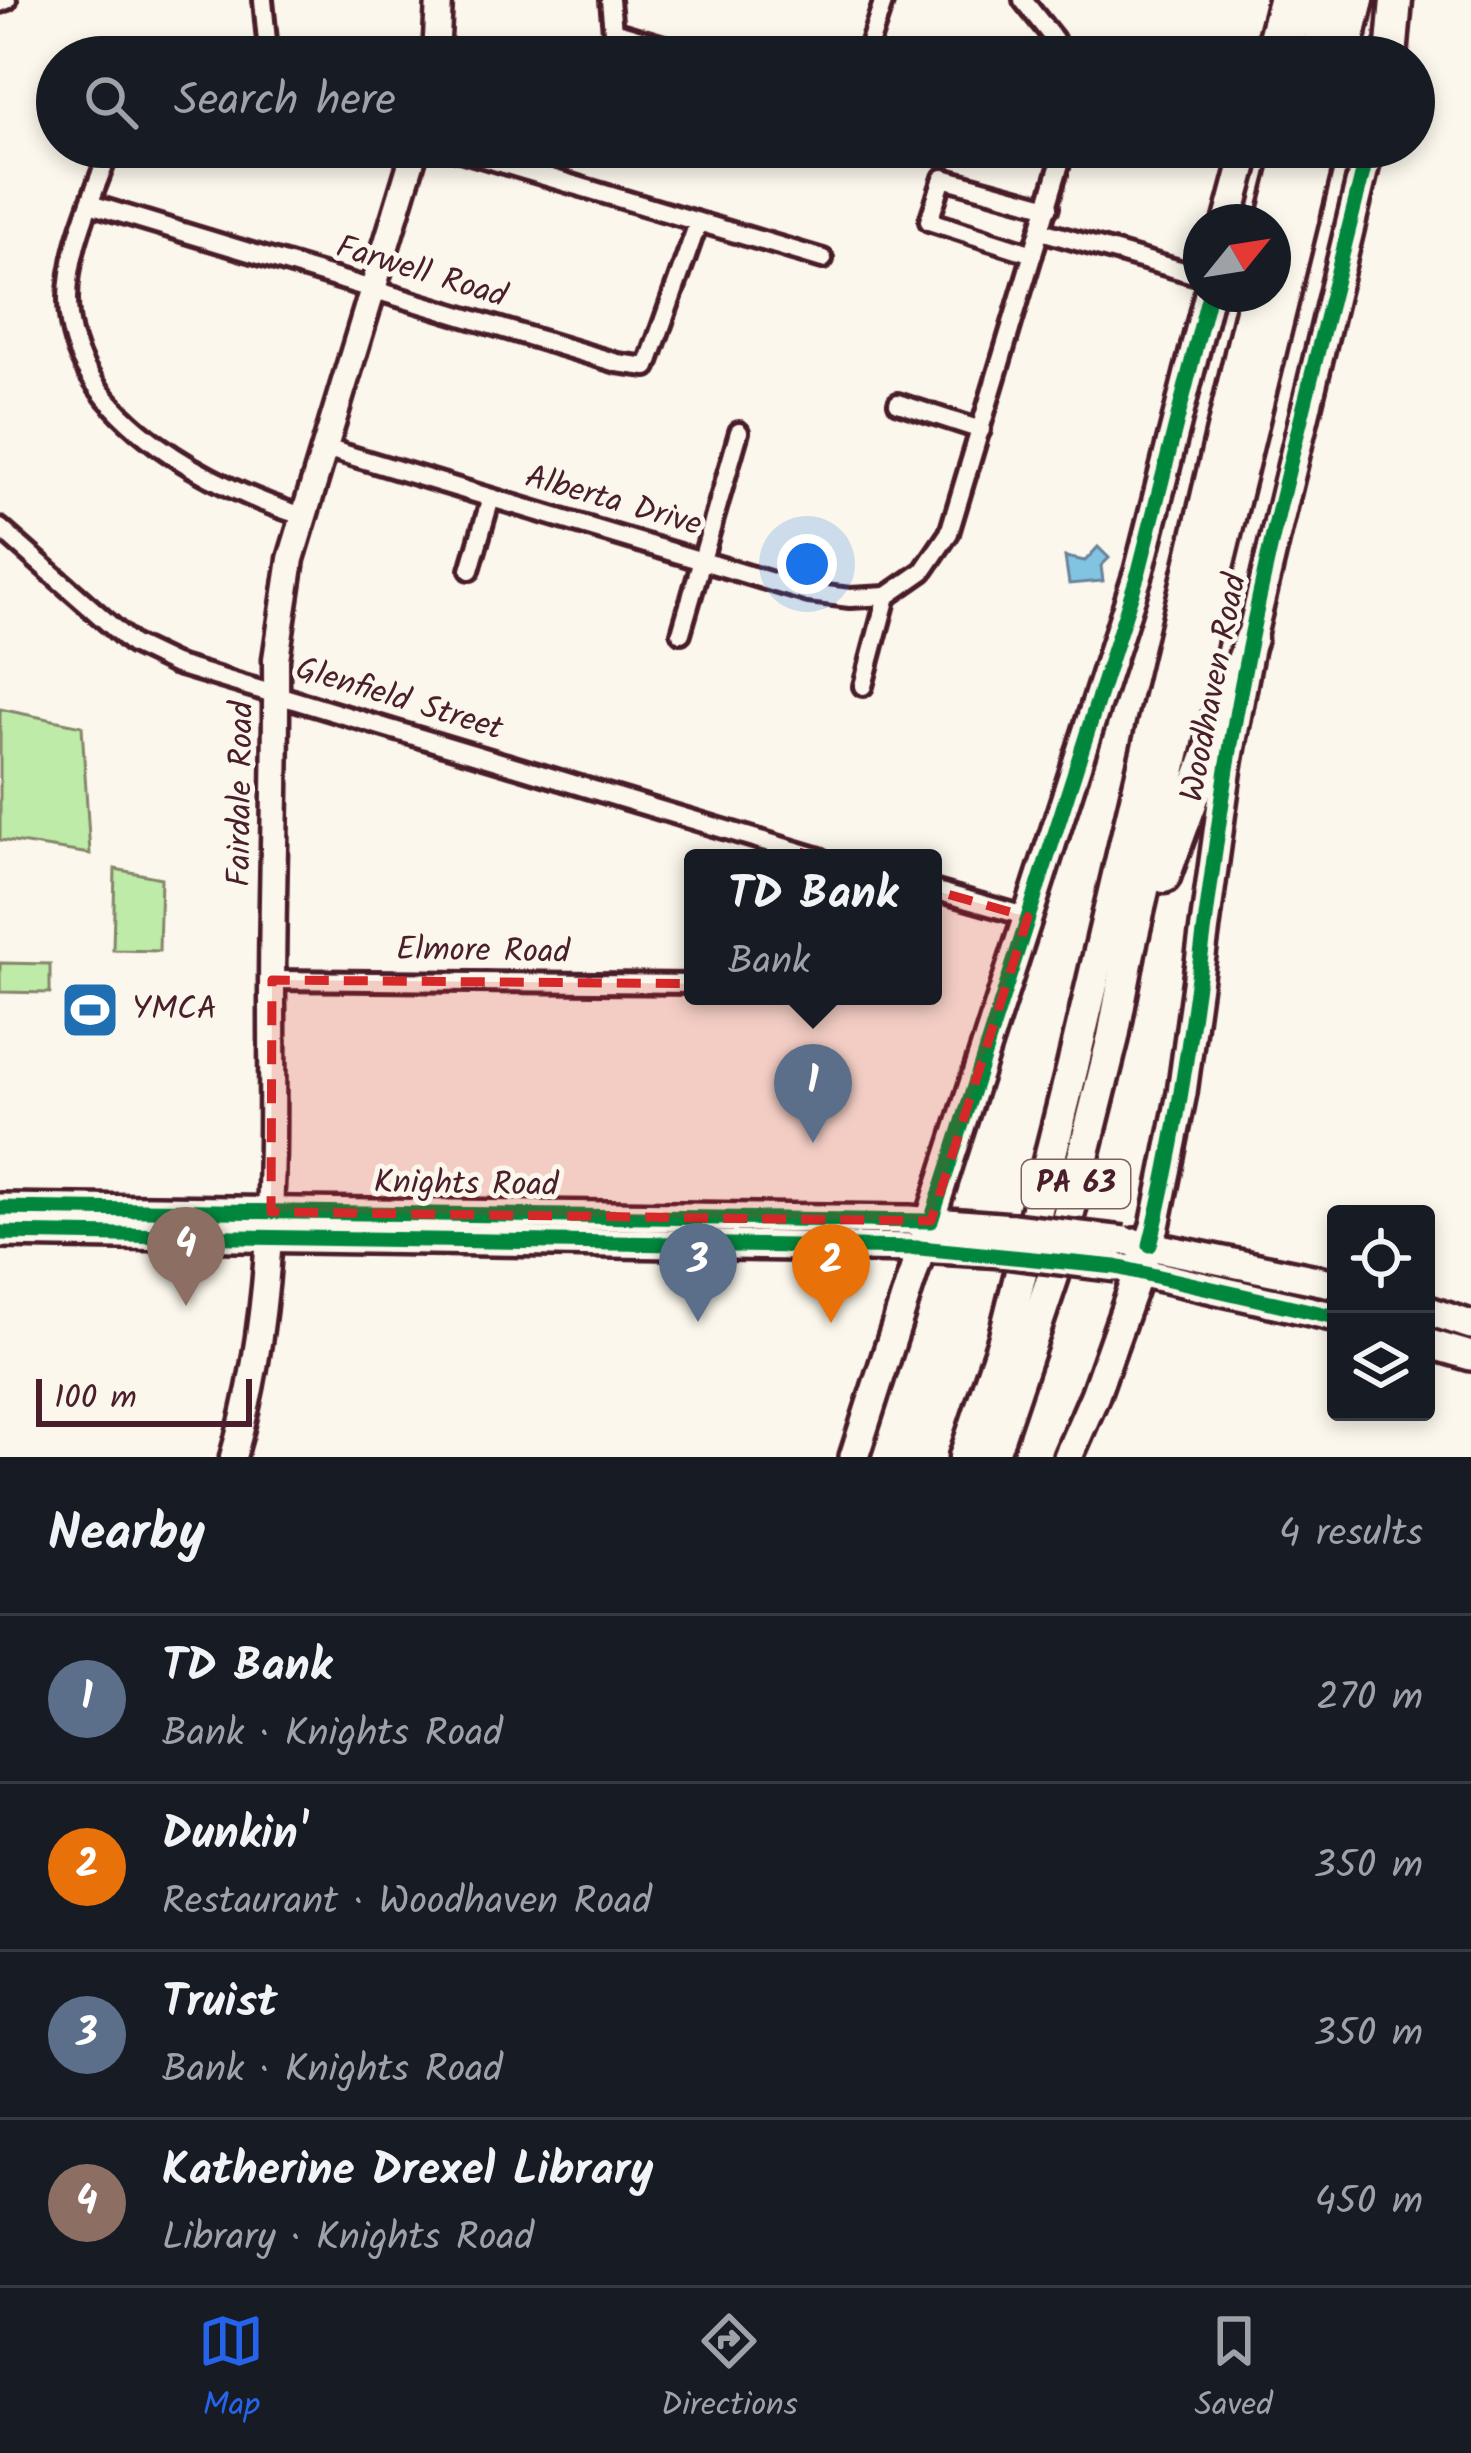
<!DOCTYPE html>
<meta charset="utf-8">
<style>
:root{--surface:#171b24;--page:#242831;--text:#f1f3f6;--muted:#9ea1a6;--line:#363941;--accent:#2563eb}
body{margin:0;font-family:Kalam,sans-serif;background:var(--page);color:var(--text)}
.controls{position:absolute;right:36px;bottom:36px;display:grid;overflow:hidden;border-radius:12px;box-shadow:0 6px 18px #0003}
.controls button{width:108px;height:108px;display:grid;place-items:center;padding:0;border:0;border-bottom:3px solid var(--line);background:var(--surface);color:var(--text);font:60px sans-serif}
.compass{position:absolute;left:1183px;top:204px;width:108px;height:108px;border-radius:50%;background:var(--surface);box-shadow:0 6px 18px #0003;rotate:60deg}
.scale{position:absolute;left:36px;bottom:30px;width:216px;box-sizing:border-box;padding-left:12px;border:6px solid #4a1f2b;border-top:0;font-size:33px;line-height:42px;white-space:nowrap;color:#4a1f2b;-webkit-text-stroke:9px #fbf7ec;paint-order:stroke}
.you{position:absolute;left:807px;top:564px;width:42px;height:42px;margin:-30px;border:9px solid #fff;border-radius:50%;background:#1a73e8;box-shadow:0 0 0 18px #1a73e833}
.badge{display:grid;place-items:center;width:78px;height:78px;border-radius:50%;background:var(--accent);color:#fff;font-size:39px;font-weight:700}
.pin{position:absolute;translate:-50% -99px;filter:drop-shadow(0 3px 6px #0008)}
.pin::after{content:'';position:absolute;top:63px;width:42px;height:36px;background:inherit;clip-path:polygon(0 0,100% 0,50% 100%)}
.popup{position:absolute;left:684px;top:849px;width:258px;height:156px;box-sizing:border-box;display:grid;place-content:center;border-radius:12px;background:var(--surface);filter:drop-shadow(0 3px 9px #0005);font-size:39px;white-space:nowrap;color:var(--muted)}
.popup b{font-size:45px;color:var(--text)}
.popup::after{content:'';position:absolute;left:50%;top:100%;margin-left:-24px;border:24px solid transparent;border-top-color:var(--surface)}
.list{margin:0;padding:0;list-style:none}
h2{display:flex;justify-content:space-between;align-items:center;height:156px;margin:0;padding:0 48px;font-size:51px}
h2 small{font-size:39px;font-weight:400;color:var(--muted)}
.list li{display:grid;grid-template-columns:78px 1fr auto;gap:36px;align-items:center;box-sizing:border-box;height:168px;padding:0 48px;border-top:3px solid var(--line)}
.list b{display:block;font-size:45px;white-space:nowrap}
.list p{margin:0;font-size:39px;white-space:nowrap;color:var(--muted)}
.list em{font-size:39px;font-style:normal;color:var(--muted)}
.icon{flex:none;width:66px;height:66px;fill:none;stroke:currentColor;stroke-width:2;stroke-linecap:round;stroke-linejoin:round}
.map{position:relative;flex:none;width:1471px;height:1457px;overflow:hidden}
.search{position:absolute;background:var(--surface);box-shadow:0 6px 18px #0003;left:36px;right:36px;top:36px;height:132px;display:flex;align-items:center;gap:30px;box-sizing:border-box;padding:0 42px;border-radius:66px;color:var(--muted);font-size:45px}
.sheet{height:828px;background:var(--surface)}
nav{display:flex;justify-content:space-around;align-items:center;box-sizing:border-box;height:168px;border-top:3px solid var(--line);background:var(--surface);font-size:33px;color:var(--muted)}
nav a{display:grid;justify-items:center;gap:6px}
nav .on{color:var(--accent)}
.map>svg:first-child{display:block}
</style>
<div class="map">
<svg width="1471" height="1457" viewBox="0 0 1471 1457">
<rect width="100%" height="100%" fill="#fbf7ec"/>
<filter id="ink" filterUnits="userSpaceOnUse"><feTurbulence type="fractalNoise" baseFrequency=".00833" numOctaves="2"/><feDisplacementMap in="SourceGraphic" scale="24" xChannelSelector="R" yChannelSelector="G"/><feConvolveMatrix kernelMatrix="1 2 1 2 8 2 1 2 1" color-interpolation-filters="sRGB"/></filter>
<g filter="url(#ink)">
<g fill="#beeba8" stroke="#84856a" stroke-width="3">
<polygon points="0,709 82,726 90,854 0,840"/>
<polygon points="115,869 161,878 159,951 113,950"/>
<polygon points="0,963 50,964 50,993 0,992"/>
</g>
<polygon fill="#81c4e2" stroke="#6b8299" stroke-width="3" points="1098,547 1109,558 1101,566 1103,581 1069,584 1065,557 1085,561"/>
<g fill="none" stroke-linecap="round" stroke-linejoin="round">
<defs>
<g id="street">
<polyline points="263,0 267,41 273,57"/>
<polyline points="610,0 613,31 701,57"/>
<polyline points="1023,0 1054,39 1060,57"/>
<polyline points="0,3 7,0"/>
<polyline points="865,57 884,0"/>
<path d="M111 147C92 199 62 260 69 316 80 420 215 489 303 516"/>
<polyline points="447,147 823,259"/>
<polyline points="90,204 617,363 647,367 698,223"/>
<polyline points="1041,231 1201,276"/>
<polyline points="1033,254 929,221 943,178 1049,207"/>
<polyline points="898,403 981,430"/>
<polyline points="325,448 809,593 850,598 887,596"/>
<polyline points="0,528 132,644 174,664 820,858"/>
<polyline points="470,570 491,498"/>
<polyline points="887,596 923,571 949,533 1065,147"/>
<polyline points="681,633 739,432"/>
<polyline points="863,686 887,596"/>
<polyline points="933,890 1028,917"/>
<polyline points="272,980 693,984"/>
</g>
<g id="secondary">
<polyline points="436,57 439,0"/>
<polyline points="1266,57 1281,0"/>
<path d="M233 1457C278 1306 272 1152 272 996 272 884 277 772 276 659L291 559 416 147"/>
</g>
<g id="primary">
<polyline points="1228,222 1248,147"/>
<polyline points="0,1208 909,1220 1012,1228"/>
<polyline points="0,1233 920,1248 1004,1253"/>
<polyline points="1135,1243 1336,1284"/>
<polyline points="1126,1269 1336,1317"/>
<polyline points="1426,1310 1471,1325"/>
<polyline points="1426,1343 1471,1356"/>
<polyline points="854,1457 1139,571 1209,294"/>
<polyline points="1068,1457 1095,1395 1155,1226 1182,1093 1227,767 1251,638 1369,147"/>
</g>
<g id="highway">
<polyline points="1281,57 1303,0"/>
<polyline points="1315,57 1330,0"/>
<polyline points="1344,57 1358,0"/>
<polyline points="1391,57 1396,0"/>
<polyline points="1273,222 1292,147"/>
<polyline points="1164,877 1251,638"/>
<polyline points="965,1457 1004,1340 1072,1070 1255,294"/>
<polyline points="992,1457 1053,1276 1113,1037 1130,947 1216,571 1320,147"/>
</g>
</defs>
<use href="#street" stroke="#4a1f2b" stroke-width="26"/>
<use href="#secondary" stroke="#4a1f2b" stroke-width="33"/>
<use href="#primary" stroke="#4a1f2b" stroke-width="36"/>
<use href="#highway" stroke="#4a1f2b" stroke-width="39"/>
<use href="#street" stroke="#fbf7ec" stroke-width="16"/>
<use href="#secondary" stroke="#fbf7ec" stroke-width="24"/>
<use href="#primary" stroke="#fbf7ec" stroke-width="27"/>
<use href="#highway" stroke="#fbf7ec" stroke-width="30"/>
<defs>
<g id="primary-bridge">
<polyline points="1012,1228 1124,1241"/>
<polyline points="1004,1253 1116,1267"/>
</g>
</defs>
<use href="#primary-bridge" stroke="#4a1f2b" stroke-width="36" stroke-linecap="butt"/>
<use href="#primary-bridge" stroke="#fbf7ec" stroke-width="27"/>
<defs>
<g id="cycleway">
<polyline points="0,1208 931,1221 1139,571 1209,294"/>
<polyline points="0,1233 920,1248 1116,1267 1336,1317"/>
<path d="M1150 1245C1189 1089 1202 928 1227 769 1260 559 1319 353 1369 147"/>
</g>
</defs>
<use href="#cycleway" stroke="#fbf7ec" stroke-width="22"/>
<use href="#cycleway" stroke="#00873e" stroke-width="15"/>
</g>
</g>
<path fill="#d62828" fill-opacity="0.2" stroke="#d62828" stroke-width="9" stroke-dasharray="24 15" stroke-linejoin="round" d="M799 852 1028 917 931 1221 271 1212 272 980 730 984 762 965Z"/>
<defs>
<symbol id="stadium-square" viewBox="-11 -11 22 22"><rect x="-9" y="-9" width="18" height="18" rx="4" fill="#1f6fb2" stroke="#fbf7ec"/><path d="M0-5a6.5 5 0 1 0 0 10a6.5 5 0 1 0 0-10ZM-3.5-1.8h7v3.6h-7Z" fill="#fff"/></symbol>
</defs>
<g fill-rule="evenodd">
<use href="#stadium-square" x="57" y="977" width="66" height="66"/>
</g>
<g text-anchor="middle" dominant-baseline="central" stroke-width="10" stroke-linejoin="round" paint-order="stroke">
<rect fill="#fbf7ec" stroke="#7f6065" stroke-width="3" x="1022" y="1160" width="108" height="48" rx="9"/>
<g font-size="30" font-weight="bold" fill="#4a1f2b">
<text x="1076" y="1184">PA 63</text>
</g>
<g font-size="33" fill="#4a1f2b" stroke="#fbf7ec">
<text transform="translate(421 273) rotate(17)">Farwell Road</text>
<text transform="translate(613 502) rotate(16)">Alberta Drive</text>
<text transform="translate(1215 688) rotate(-79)">Woodhaven Road</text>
<text transform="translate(399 700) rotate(17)">Glenfield Street</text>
<text transform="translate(242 794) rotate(-89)">Fairdale Road</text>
<text transform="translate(483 952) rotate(1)">Elmore Road</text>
<text transform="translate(466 1185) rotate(1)">Knights Road</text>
</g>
<g font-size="33" fill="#4a1f2b" stroke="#fbf7ec" text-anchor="start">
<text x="132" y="1010">YMCA</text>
</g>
</g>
</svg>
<div class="controls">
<button><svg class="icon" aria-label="locate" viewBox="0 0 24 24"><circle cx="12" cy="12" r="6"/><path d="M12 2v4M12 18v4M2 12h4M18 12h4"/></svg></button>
<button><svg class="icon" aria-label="layers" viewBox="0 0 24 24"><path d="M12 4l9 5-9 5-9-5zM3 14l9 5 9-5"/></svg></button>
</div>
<svg class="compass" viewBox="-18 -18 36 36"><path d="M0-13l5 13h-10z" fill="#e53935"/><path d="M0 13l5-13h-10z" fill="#9ea1a6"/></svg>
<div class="scale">100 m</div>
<div class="you"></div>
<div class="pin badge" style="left:813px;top:1143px;background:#5c6f8a">1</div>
<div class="popup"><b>TD Bank</b>Bank</div>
<div class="pin badge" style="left:831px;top:1323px;background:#e8710a">2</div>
<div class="pin badge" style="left:698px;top:1322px;background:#5c6f8a">3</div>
<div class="pin badge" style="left:186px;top:1306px;background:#8d6e63">4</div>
<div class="search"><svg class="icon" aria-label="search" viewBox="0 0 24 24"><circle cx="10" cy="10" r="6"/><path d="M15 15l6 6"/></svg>Search here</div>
</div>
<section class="sheet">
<h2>Nearby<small>4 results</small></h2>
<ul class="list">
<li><span class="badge" style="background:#5c6f8a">1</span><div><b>TD Bank</b><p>Bank · Knights Road</p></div><em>270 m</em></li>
<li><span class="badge" style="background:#e8710a">2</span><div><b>Dunkin'</b><p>Restaurant · Woodhaven Road</p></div><em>350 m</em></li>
<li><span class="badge" style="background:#5c6f8a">3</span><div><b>Truist</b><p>Bank · Knights Road</p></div><em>350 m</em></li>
<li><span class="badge" style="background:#8d6e63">4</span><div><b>Katherine Drexel Library</b><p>Library · Knights Road</p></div><em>450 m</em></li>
</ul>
</section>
<nav>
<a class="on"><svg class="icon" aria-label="map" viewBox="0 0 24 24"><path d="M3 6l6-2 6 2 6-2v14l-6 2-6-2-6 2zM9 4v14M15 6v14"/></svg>Map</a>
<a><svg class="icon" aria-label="directions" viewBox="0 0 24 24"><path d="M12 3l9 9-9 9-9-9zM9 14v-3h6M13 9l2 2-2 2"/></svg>Directions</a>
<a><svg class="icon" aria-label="saved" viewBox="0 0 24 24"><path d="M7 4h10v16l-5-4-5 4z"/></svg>Saved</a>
</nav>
